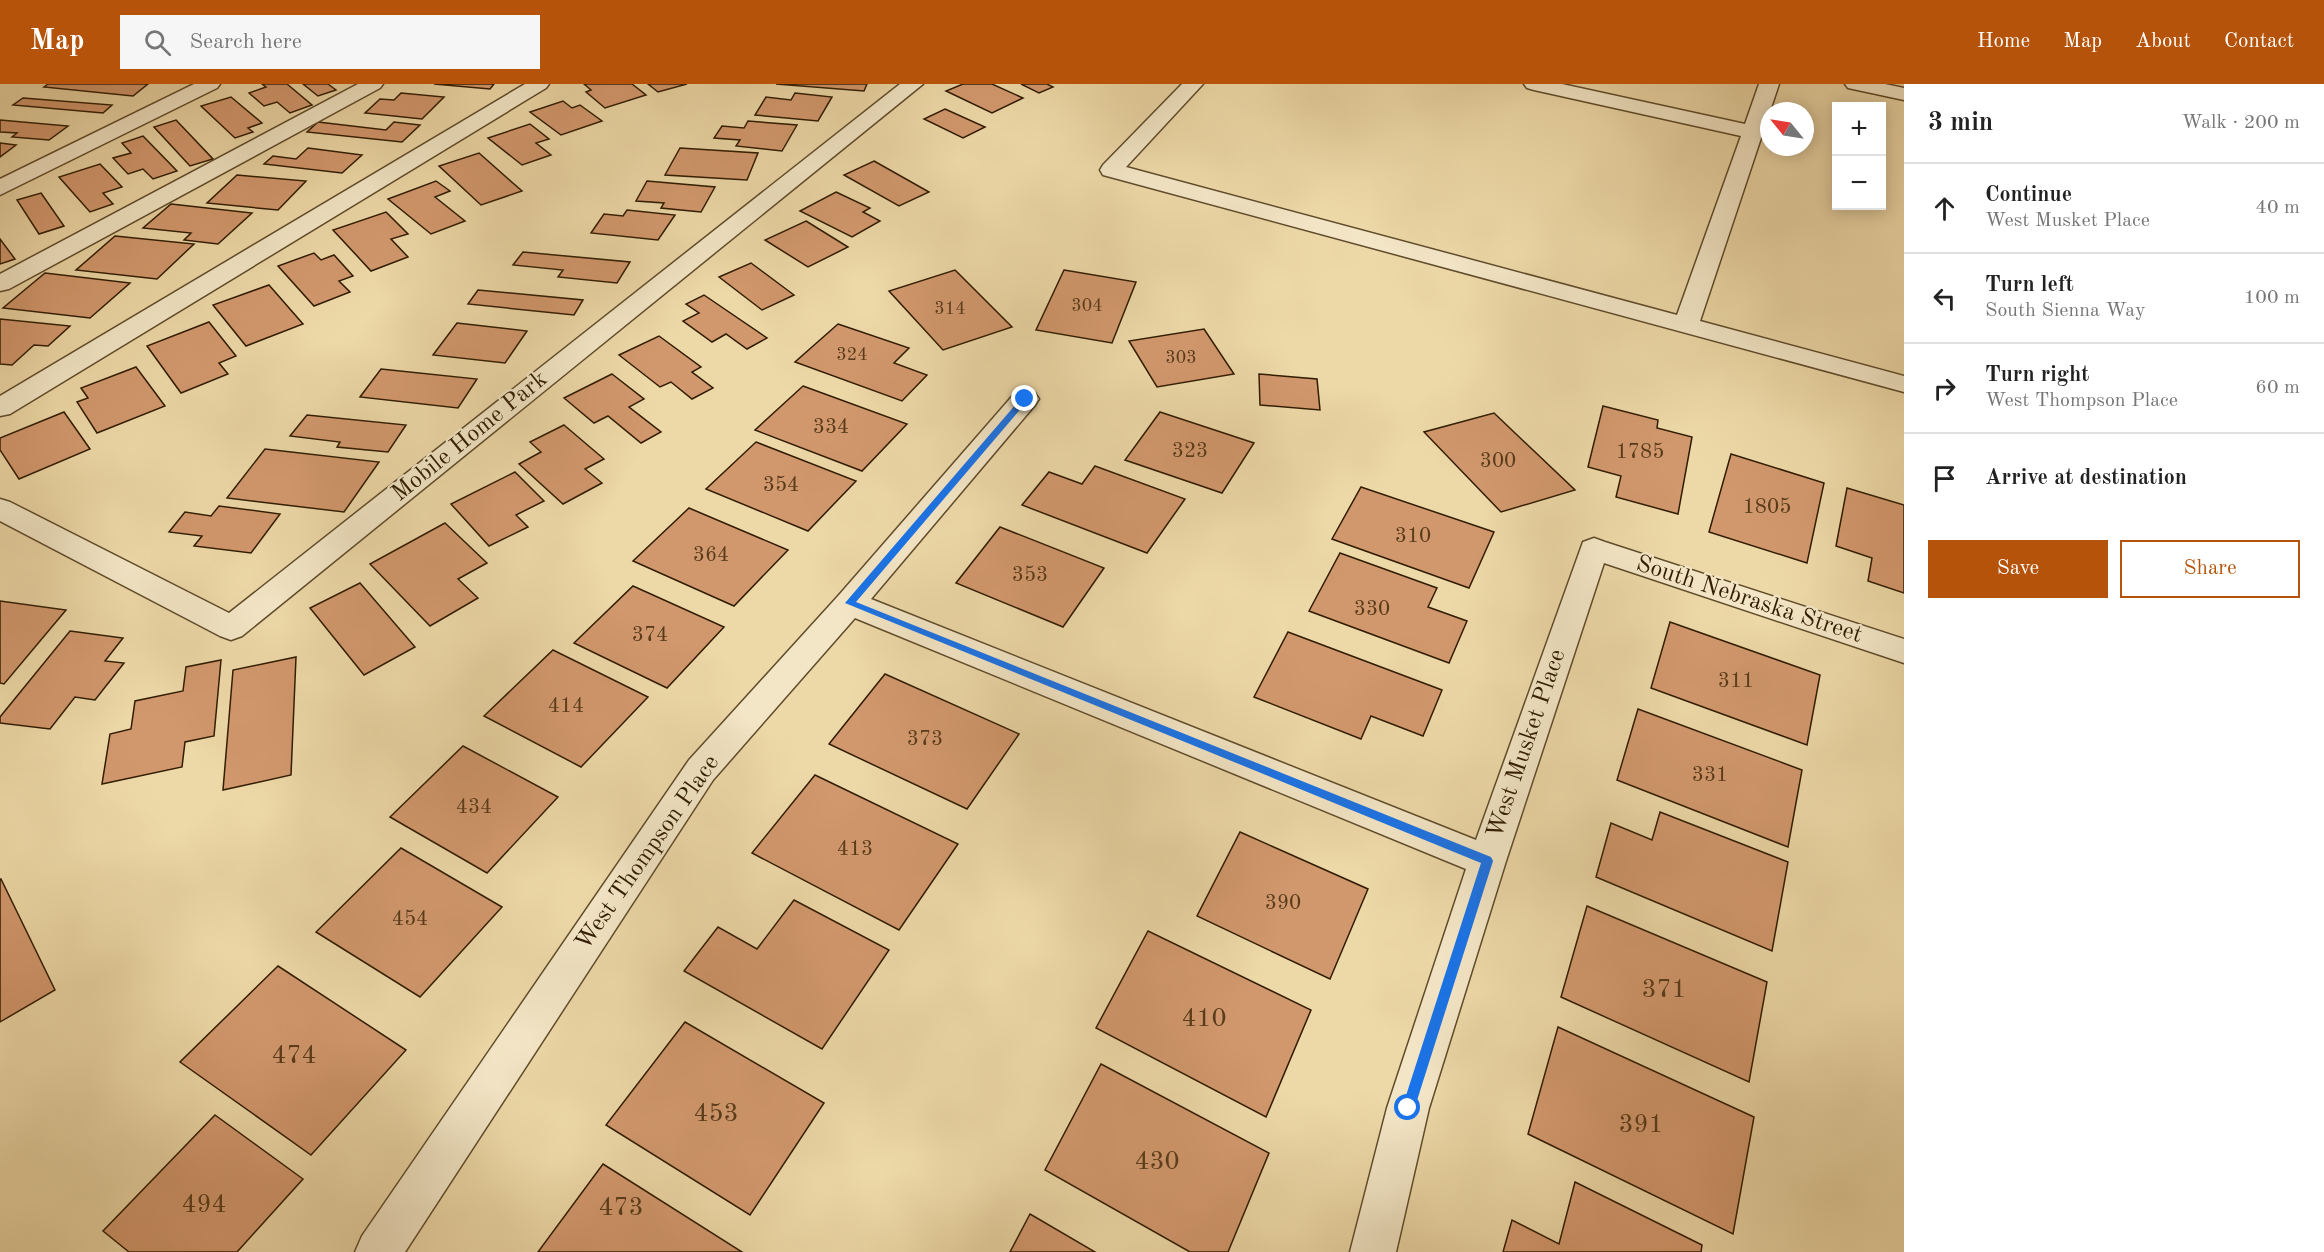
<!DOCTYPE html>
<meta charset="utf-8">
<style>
:root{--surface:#fff;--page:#f6f6f6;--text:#222;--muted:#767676;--line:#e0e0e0;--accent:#b45309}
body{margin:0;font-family:"Old Standard TT",serif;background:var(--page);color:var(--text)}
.controls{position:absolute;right:18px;top:18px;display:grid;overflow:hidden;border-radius:0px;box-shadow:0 3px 15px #0003}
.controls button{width:54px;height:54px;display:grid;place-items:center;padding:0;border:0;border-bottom:2px solid var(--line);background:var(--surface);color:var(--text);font:30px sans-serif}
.compass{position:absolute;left:1760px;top:18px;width:54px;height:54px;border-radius:50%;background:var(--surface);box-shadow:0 3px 15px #0003;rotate:300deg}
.stop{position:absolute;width:18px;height:18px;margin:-14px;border:4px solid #1a73e8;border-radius:50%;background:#fff}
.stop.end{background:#1a73e8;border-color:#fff;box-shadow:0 2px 6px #0008}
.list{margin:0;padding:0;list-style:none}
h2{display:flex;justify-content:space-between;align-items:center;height:78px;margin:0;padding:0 24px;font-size:26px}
h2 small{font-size:20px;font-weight:400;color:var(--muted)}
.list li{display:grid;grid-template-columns:39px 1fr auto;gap:18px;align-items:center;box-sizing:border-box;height:90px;padding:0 24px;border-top:2px solid var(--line)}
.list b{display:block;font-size:22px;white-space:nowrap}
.list p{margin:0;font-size:20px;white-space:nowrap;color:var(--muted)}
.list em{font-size:20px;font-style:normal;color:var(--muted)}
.actions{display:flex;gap:12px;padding:18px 24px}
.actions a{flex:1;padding:14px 0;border:2px solid var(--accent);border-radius:0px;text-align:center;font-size:21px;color:var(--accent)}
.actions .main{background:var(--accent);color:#fff}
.icon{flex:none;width:33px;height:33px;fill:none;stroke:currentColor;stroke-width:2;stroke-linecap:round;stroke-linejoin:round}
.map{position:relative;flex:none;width:1904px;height:1168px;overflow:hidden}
header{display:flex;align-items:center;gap:36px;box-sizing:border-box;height:84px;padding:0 30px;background:var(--accent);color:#fff}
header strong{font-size:28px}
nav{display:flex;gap:33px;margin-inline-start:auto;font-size:21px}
.search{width:420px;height:54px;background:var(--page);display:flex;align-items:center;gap:15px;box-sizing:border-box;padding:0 21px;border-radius:0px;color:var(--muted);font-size:22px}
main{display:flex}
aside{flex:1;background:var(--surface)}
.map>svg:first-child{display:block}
</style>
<header>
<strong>Map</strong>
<div class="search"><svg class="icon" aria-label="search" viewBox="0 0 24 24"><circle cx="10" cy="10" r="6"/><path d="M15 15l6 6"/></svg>Search here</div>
<nav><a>Home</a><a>Map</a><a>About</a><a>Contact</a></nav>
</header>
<main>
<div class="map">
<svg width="1904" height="1168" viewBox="0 0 1904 1168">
<rect width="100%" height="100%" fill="#edd8a7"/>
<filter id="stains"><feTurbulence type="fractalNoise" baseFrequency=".00333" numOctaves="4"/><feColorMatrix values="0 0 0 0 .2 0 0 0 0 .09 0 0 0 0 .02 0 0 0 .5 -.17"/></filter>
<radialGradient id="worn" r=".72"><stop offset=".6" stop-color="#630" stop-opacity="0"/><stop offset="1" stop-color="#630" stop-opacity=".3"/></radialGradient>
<g fill="#d2986d" stroke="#301c00" stroke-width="1.5">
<polygon points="48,0 148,0 133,12 44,3"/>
<polygon points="262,0 287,0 312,21 290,29 277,18 264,22 249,9 266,3"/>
<polygon points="303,0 328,0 336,6 318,12"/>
<polygon points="434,0 494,0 490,5"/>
<polygon points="584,0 632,0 646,11 605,24 586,8 591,6"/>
<polygon points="648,0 687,0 658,8"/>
<polygon points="776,0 867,0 864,7"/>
<polygon points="963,0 992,0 1023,14 992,29 946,7"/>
<polygon points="1021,0 1047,0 1053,3 1039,9"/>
<polygon points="401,9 444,13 422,35 365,29 380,15 394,16"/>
<polygon points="795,9 832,13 818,37 755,31 766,13 791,16"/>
<polygon points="231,13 262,39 248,44 253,48 235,54 201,22"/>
<polygon points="23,14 112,21 103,29 13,21"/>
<polygon points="563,17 572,24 580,21 602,37 561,51 530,28"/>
<polygon points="945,25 985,43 963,54 924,35"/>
<polygon points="0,36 68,42 49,56 12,53 17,49 0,48"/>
<polygon points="176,36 213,75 190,82 154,43"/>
<polygon points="748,37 797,41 782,67 736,62 740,56 714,54 722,42 744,44"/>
<polygon points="318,38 386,46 394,38 420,41 402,58 307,48"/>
<polygon points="530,40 549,55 536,59 551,71 522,81 488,54"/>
<polygon points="143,52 177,87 153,95 143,85 128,90 113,74 131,69 122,59"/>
<polygon points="0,59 16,61 0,73"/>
<polygon points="308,64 362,71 342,89 264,80 273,72 296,75"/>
<polygon points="680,64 758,69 747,96 665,91"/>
<polygon points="479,69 522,107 481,121 439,82"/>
<polygon points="874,77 929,108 899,122 844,91"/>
<polygon points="100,80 122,103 103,109 113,120 90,128 59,93"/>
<polygon points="237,91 306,97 278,126 207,119"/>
<polygon points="436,97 450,107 435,113 465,137 431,150 388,115"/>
<polygon points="647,97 715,103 701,128 661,124 664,119 636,117"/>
<polygon points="836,108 870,124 863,128 880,137 852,153 800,127"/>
<polygon points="41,109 64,142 39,150 17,116"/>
<polygon points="171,120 252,129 218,160 184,156 191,149 143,144"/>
<polygon points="627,126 675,131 658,156 591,149 604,130 623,132"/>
<polygon points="386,128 408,150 391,155 408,173 371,187 333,146"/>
<polygon points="806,137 848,163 808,183 765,156"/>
<polygon points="115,152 194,160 157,195 76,186"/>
<polygon points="0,155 15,175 0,180"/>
<polygon points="523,168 630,178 617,199 558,193 563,186 513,181"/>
<polygon points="314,169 321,176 334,171 353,192 339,197 350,208 314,222 278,182"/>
<polygon points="751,179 794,211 762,226 719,193"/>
<polygon points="955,186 1012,243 943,266 889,207"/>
<polygon points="1064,186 1136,198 1112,259 1036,246"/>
<polygon points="45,189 130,199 90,234 3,224"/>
<polygon points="269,201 303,240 246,262 213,221"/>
<polygon points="478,206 583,216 574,231 468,220"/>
<polygon points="704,211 767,254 747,265 726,250 712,258 683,237 699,229 686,220"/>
<polygon points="0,235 70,242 48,262 34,261 12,281 0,280"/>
<polygon points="209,238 236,272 219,279 228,290 181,309 147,262"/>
<polygon points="457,239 527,247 505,279 433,271"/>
<polygon points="838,240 909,264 894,279 927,291 902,317 795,278"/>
<polygon points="1204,245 1234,290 1157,303 1129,257"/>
<polygon points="659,252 701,283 692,288 713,304 692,315 671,298 660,303 619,271"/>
<polygon points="136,283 165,322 97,349 77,318 88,314 81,304"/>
<polygon points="381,285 477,295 458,324 360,313"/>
<polygon points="612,290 644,315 629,323 661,348 641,359 608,332 594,339 564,314"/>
<polygon points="1259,290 1317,295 1320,326 1260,321"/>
<polygon points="803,302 907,340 862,387 755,346"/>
<polygon points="1603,322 1658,336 1657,344 1692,353 1678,430 1616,413 1621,392 1588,383"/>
<polygon points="64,328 90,365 19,395 0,366 0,354"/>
<polygon points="1160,328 1254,359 1222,409 1125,376"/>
<polygon points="1494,329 1575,406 1501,428 1424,348"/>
<polygon points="307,331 406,341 388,368 337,363 340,358 290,352"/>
<polygon points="564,341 604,375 585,385 602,399 563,420 519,380 541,368 530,358"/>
<polygon points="756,358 856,397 808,447 706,405"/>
<polygon points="265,365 379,378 344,428 227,414"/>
<polygon points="1731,370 1824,399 1807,479 1709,448"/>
<polygon points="1095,382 1185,415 1147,469 1022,421 1049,388 1082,400"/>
<polygon points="515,388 544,417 516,431 528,443 489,462 451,420"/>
<polygon points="1361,403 1494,448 1469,504 1332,455"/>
<polygon points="1847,404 1904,421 1904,509 1868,497 1872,474 1836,462"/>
<polygon points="219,422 280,430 251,469 194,462 202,452 169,448 185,428 211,432"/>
<polygon points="689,424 788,466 734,522 633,477"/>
<polygon points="445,439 487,479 458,495 478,514 430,542 370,480"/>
<polygon points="1000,443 1104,484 1063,543 956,499"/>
<polygon points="1340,469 1437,504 1428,523 1467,537 1449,579 1309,527"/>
<polygon points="360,499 415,563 364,591 310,524"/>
<polygon points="633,502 724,543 667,604 574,559"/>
<polygon points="0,517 66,526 4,600 0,599"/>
<polygon points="1670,538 1820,591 1807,661 1651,604"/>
<polygon points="70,547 123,554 105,577 124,579 95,616 75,613 50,645 0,639 0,633"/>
<polygon points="1288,548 1442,606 1423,652 1371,632 1361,655 1254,613"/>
<polygon points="553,566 648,613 581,683 484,632"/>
<polygon points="296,573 291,691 223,706 233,586"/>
<polygon points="221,576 214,652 185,658 182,683 102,700 110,650 131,645 135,617 183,607 186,583"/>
<polygon points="885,590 1019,650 967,725 829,660"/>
<polygon points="1638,625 1802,686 1788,763 1617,696"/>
<polygon points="463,662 558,713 487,789 390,733"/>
<polygon points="815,691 958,760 899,846 752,769"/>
<polygon points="1660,728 1788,778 1772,867 1596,793 1611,739 1652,756"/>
<polygon points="1240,748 1368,805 1330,895 1197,832"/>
<polygon points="401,764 502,823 420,913 316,848"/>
<polygon points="1,795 55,906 0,938 0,795"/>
<polygon points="794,816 889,866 822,965 684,887 718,843 757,865"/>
<polygon points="1587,822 1767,898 1749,998 1561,913"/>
<polygon points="1148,847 1311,926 1266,1033 1096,944"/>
<polygon points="278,882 406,966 311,1071 180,978"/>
<polygon points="685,938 824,1019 750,1131 606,1041"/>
<polygon points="1558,943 1754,1033 1733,1150 1528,1050"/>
<polygon points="1101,980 1269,1069 1228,1168 1190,1168 1045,1086"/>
<polygon points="215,1031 303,1095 237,1168 129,1168 103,1147"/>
<polygon points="603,1080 742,1168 538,1168"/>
<polygon points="1575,1098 1702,1161 1701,1168 1503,1168 1512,1136 1559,1160"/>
<polygon points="1030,1130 1095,1168 1010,1168"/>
</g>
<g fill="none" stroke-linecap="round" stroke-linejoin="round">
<defs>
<g id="minor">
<polygon points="194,0 220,0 217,4 0,111 0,95"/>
<polygon points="358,0 383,0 380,4 9,205 0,207 0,190"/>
<polygon points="525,0 549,0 546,4 10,330 0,332 0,312"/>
<polygon points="900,0 923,0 242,552 231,556 220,552 0,437 0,415 10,418 229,529"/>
<polygon points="1182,0 1203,0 1126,83 1677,231 1741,52 1534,6 1527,4 1524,0 1562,0 1745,40 1759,0 1779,0 1700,237 1904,292 1904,308 1103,91 1100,86 1103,81"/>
<polygon points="1845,0 1885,0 1904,4 1904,16 1848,4"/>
<polygon points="1025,307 1035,309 1039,315 1035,321 871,515 1476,756 1583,458 1594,454 1605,458 1904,555 1904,579 1604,479 1506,777 1429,1024 1396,1168 1350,1168 1387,1024 1466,785 855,534 713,696 405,1168 355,1168 362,1152 689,676 839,511 1015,309"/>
</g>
</defs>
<use href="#minor" stroke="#5f4b2a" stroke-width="3"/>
<use href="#minor" fill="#f3e6c6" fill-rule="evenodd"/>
</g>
<polygon fill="#1a73e8" points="1022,313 1029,315 856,518 1491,773 1493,777 1413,1029 1408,1030 1404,1029 1402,1024 1481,779 845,519"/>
<g text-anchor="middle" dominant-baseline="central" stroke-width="4.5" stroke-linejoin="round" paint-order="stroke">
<g font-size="18" fill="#583b1b">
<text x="1087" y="222">304</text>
<text x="950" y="225">314</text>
<text x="852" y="271">324</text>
<text x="1181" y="274">303</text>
</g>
<g font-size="21" fill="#583b1b">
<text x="831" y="343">334</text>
<text x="1190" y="367">323</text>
<text x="1640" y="368">1785</text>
<text x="1498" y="377">300</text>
<text x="781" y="401">354</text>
<text x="1767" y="423">1805</text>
<text x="1413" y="452">310</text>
<text x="711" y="471">364</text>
<text x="1030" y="491">353</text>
<text x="1372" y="525">330</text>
<text x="650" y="551">374</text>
<text x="1736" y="597">311</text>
<text x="566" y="622">414</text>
<text x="925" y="655">373</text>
<text x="1710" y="691">331</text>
<text x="474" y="723">434</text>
<text x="855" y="765">413</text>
<text x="1283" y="819">390</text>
<text x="410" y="835">454</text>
</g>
<g font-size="24" fill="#301c00" stroke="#f3e6c6">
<text transform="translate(470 353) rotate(-39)">Mobile Home Park</text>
<text transform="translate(1749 516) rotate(18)">South Nebraska Street</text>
<text transform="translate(1527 660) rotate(-71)">West Musket Place</text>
<text transform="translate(648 769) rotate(-55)">West Thompson Place</text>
</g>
<g font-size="26" fill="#583b1b">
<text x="1664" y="906">371</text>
<text x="1204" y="935">410</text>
<text x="294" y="972">474</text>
<text x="716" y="1030">453</text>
<text x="1641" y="1041">391</text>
<text x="1157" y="1078">430</text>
<text x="204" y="1121">494</text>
<text x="621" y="1124">473</text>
</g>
</g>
<rect width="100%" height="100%" filter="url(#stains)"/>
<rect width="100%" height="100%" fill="url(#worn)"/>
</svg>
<div class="controls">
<button>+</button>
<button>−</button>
</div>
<svg class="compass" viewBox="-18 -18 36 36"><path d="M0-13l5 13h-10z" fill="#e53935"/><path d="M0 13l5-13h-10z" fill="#767676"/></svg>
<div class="stop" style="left:1408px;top:1024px"></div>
<div class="stop end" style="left:1025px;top:315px"></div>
</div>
<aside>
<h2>3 min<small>Walk · 200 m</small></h2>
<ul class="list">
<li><svg class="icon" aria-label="ahead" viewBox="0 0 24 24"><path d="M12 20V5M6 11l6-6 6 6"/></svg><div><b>Continue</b><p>West Musket Place</p></div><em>40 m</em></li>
<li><svg class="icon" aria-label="left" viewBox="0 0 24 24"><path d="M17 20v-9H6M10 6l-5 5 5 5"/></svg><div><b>Turn left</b><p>South Sienna Way</p></div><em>100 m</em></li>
<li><svg class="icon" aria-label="right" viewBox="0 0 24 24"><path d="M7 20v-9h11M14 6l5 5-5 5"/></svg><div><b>Turn right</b><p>West Thompson Place</p></div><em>60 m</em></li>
<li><svg class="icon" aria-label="arrive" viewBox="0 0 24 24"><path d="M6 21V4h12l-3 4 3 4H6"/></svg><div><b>Arrive at destination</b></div></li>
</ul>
<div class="actions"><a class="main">Save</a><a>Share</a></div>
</aside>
</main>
